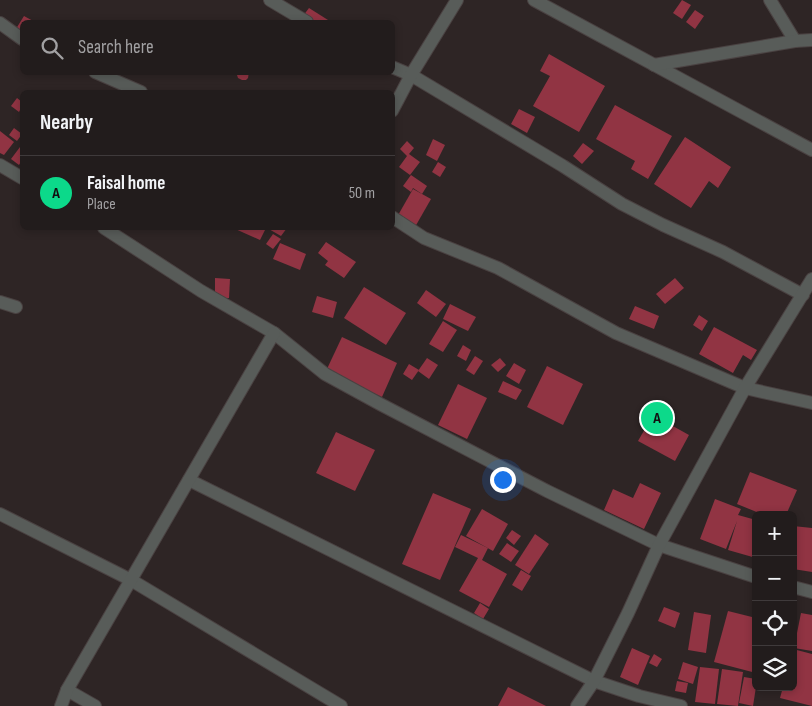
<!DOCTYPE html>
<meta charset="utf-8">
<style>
:root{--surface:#221c1c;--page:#2e2929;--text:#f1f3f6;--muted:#a2a1a3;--line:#3f3a3b;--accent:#0cd98a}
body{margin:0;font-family:"Sofia Sans Condensed",sans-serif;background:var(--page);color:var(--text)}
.controls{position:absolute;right:15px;bottom:15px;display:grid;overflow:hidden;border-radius:8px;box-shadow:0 2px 8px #0003}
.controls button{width:45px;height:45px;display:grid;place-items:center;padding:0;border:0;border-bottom:1px solid var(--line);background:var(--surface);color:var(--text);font:25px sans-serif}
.you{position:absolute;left:502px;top:479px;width:18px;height:18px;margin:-12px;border:4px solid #fff;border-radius:50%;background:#1a73e8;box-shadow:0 0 0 8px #1a73e833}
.badge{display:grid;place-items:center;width:32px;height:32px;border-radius:50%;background:var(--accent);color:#111;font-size:16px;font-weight:700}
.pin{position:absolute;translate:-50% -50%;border:2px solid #fff;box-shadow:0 1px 5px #0006}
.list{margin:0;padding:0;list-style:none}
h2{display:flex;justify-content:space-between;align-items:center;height:65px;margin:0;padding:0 20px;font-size:21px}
h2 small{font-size:16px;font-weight:400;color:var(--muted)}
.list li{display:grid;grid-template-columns:32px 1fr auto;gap:15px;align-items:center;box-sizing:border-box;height:75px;padding:0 20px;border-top:1px solid var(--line)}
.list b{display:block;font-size:19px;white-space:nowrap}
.list p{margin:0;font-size:16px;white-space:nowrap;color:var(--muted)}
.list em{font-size:16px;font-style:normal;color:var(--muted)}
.icon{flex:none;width:28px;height:28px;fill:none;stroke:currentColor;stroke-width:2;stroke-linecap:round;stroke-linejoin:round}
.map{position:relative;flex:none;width:812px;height:706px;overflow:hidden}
.search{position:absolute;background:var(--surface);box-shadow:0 2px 8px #0003;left:20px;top:20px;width:375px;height:55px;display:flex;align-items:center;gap:12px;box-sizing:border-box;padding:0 18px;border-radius:8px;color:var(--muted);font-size:19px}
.panel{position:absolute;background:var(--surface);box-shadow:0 2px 8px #0003;left:20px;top:90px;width:375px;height:140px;border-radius:8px}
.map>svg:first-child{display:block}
</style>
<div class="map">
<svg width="812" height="706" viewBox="0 0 812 706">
<rect width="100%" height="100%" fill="#2e2525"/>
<g fill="#913443">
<polygon points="682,0 691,5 682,19 673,13"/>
<polygon points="309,8 328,20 326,22 313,22 303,16"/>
<polygon points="695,10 704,16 695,29 686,22"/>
<polygon points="24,16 35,22 22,22 22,38 14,32"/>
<polygon points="549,54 605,86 579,132 533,106 550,76 540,71"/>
<polygon points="238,72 249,72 248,78 246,80 242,80 238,78 237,75"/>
<polygon points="17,98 22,102 22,106 19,112 11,106"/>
<polygon points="615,105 672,136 648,179 631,169 635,161 596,139"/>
<polygon points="519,109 535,117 527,133 511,124"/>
<polygon points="14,128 22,134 17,141 9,135"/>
<polygon points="0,131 14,142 4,155 0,153"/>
<polygon points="685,137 731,167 718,188 709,181 691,208 654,184"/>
<polygon points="433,139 445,145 437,161 426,155"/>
<polygon points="407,141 414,148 409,154 420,162 410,175 399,167 407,156 400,149"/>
<polygon points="583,143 594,151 582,164 573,156"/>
<polygon points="20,147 22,149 22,160 19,165 11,159"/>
<polygon points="438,162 446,167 440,177 432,172"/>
<polygon points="411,175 427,186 422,194 413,188 411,192 403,186"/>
<polygon points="413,189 431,199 415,227 397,217"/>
<polygon points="233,228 266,228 260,240"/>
<polygon points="267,228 287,228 281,236"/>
<polygon points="273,234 281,239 273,249 266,244"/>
<polygon points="326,242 356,262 344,278 325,265 328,261 318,253"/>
<polygon points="280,243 306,254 300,270 273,259"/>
<polygon points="215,278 230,279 229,298 215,298"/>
<polygon points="675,278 684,288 665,304 656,294"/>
<polygon points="364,287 406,313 386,345 344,318"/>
<polygon points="426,290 446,304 436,317 417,303"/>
<polygon points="317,296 337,302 333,318 312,312"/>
<polygon points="450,304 476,317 468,331 443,319"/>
<polygon points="635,306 659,316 654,329 629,319"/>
<polygon points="699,315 708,321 702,331 693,325"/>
<polygon points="443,321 457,330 443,352 429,344"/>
<polygon points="714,327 757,350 751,360 743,355 733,373 699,354"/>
<polygon points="342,337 397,363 382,397 326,371"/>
<polygon points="463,345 471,350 466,361 457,356"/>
<polygon points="475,356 483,361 474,375 466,370"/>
<polygon points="427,358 438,365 429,379 418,371"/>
<polygon points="500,358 506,365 498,372 491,365"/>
<polygon points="514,363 526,370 519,384 506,376"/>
<polygon points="409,364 419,370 412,380 403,374"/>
<polygon points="547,366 583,384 563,425 527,407"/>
<polygon points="503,381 522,390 516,400 498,392"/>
<polygon points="458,384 487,398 467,439 438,425"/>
<polygon points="653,415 689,435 675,461 638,441"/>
<polygon points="336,432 375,450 355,491 316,473"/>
<polygon points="750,472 797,490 786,515 764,515 737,504"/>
<polygon points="640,483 661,493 644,529 604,510 613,489 633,498"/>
<polygon points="433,493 471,509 440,580 402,564"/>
<polygon points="715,499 741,509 738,515 756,520 756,558 728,550 737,521 726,549 700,539"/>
<polygon points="482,509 508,524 493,551 466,536"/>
<polygon points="793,526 812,528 812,572 793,569"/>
<polygon points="512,530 521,536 514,545 506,538"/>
<polygon points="535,534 549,544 529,574 515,565"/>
<polygon points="461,535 488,548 482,560 507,574 489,607 459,591 478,558 455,547"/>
<polygon points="507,543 519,551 511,562 499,554"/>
<polygon points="521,570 531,576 522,591 512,585"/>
<polygon points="480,603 489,609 483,619 474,613"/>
<polygon points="664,607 680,613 675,628 658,621"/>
<polygon points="728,611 756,618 756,673 714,662"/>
<polygon points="694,612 711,615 706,653 688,650"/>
<polygon points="801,613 812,615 812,651 794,648"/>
<polygon points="632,648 650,656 638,685 620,677"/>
<polygon points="793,649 812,654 812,706 780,698 783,687 793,687"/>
<polygon points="654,654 662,659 657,667 649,663"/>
<polygon points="683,662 698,667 693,684 678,679"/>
<polygon points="700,667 719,669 715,704 695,702"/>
<polygon points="722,669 743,672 738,706 717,704"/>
<polygon points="744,677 756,679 756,687 753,706 739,703"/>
<polygon points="677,681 688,683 686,693 675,691"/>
<polygon points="508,687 546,706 498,706"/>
</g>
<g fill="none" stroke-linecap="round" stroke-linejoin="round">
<defs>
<g id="street">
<polyline points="270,0 307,22"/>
<polyline points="534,0 812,150"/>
<polyline points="770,0 795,41"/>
<polyline points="0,23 22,39"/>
<polyline points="654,65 795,41 812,40"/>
<polyline points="392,67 411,75 563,166 622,204 663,225 723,252 803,295"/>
<polyline points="95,72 141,92"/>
<polyline points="392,111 411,75 457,0"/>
<polyline points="0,165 22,178"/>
<polyline points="392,217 424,238 498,268 616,333 745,388 812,403"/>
<polyline points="104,228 201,291 274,333 325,374 380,404 547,491 659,545 756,577"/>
<polyline points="0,302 16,307"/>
<polyline points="189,480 594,681 639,696 681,706"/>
<polyline points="0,514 131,580 341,706"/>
<polyline points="793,587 812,592"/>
<polyline points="67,690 95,706"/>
<polyline points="61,706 67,690 274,333"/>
<polyline points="577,706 594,681 628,613 659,545 745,388 812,279"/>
</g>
</defs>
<use href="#street" stroke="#4a4242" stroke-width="14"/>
<use href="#street" stroke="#585c59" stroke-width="12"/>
</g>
</svg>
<div class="controls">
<button>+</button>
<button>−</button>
<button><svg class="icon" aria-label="locate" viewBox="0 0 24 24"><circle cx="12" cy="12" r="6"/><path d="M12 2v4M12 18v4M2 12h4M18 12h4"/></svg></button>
<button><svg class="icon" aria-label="layers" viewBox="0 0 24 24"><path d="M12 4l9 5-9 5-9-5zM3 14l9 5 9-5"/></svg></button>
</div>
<div class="you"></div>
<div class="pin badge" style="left:657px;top:418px">A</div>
<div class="search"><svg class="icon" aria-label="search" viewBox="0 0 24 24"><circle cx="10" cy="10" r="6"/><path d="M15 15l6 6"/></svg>Search here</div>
<section class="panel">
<h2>Nearby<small></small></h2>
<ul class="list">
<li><span class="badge">A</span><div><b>Faisal home</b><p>Place</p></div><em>50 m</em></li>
</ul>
</section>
</div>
